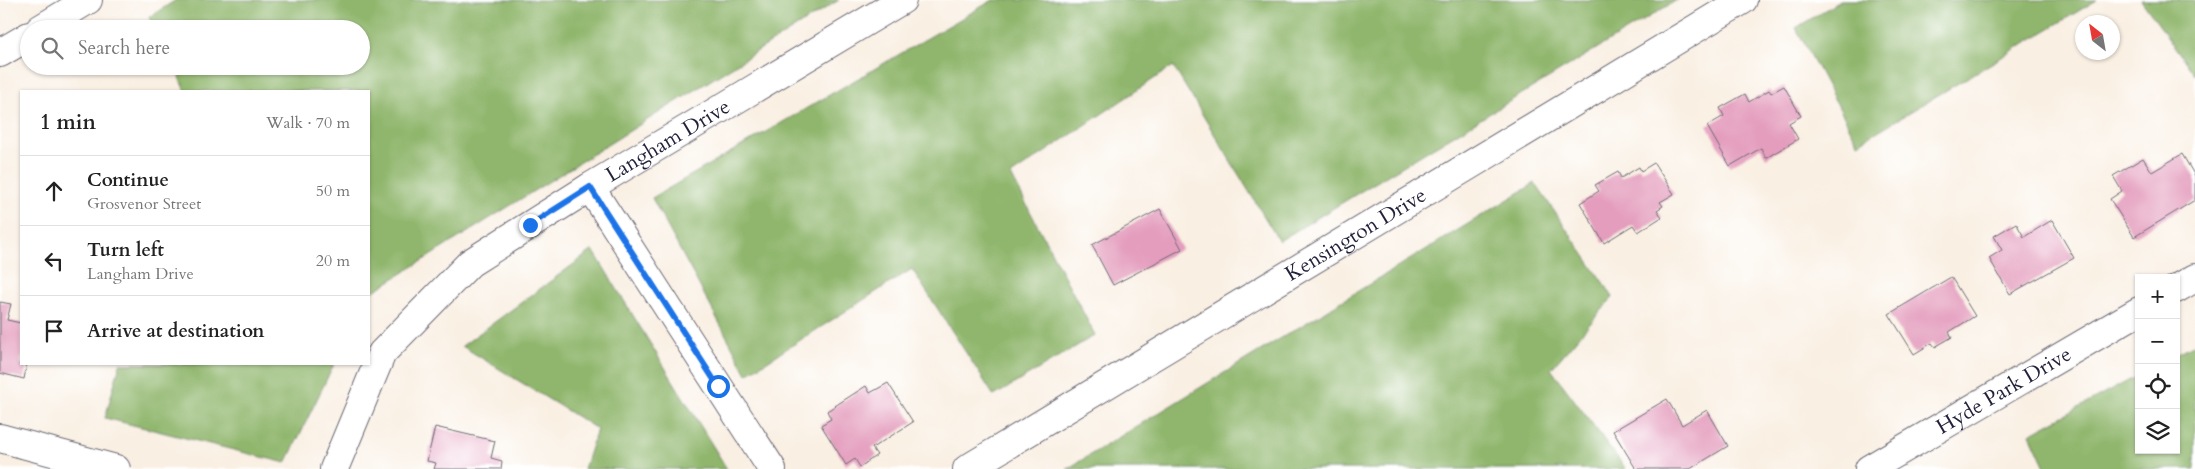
<!DOCTYPE html>
<meta charset="utf-8">
<style>
:root{--surface:#fff;--page:#f6f6f6;--text:#222;--muted:#767676;--line:#e0e0e0}
body{margin:0;font-family:Cardo,serif;background:var(--page);color:var(--text)}
.controls{position:absolute;right:15px;bottom:15px;display:grid;overflow:hidden;border-radius:0px;box-shadow:0 1px 4px #0004}
.controls button{width:45px;height:45px;display:grid;place-items:center;padding:0;border:0;border-bottom:1px solid var(--line);background:var(--surface);color:var(--text);font:25px sans-serif}
.compass{position:absolute;left:2075px;top:15px;width:45px;height:45px;border-radius:50%;background:var(--surface);box-shadow:0 1px 4px #0004;rotate:329deg}
.stop{position:absolute;width:15px;height:15px;margin:-11px;border:4px solid #1a73e8;border-radius:50%;background:#fff}
.stop.end{background:#1a73e8;border-color:#fff;box-shadow:0 1px 5px #0008}
.list{margin:0;padding:0;list-style:none}
h2{display:flex;justify-content:space-between;align-items:center;height:65px;margin:0;padding:0 20px;font-size:21px}
h2 small{font-size:16px;font-weight:400;color:var(--muted)}
.list li{display:grid;grid-template-columns:32px 1fr auto;gap:15px;align-items:center;box-sizing:border-box;height:70px;padding:0 20px;border-top:1px solid var(--line)}
.list b{display:block;font-size:19px;white-space:nowrap}
.list p{margin:0;font-size:16px;white-space:nowrap;color:var(--muted)}
.list em{font-size:16px;font-style:normal;color:var(--muted)}
.icon{flex:none;width:28px;height:28px;fill:none;stroke:currentColor;stroke-width:2;stroke-linecap:round;stroke-linejoin:round}
.map{position:relative;flex:none;width:2195px;height:469px;overflow:hidden}
.search{position:absolute;background:var(--surface);box-shadow:0 1px 4px #0004;left:20px;top:20px;width:350px;height:55px;display:flex;align-items:center;gap:12px;box-sizing:border-box;padding:0 18px;border-radius:28px;color:var(--muted);font-size:19px}
.panel{position:absolute;background:var(--surface);box-shadow:0 1px 4px #0004;left:20px;top:90px;width:350px;height:275px;border-radius:0px}
.map>svg:first-child{display:block}
</style>
<div class="map">
<svg width="2195" height="469" viewBox="0 0 2195 469">
<rect width="100%" height="100%" fill="#fff"/>
<filter id="ink" filterUnits="userSpaceOnUse"><feTurbulence type="fractalNoise" baseFrequency=".02" numOctaves="2"/><feDisplacementMap in="SourceGraphic" scale="10" xChannelSelector="R" yChannelSelector="G"/><feConvolveMatrix kernelMatrix="1 2 1 2 8 2 1 2 1" color-interpolation-filters="sRGB"/></filter>
<filter id="wash" filterUnits="userSpaceOnUse"><feTurbulence type="fractalNoise" baseFrequency=".0096" numOctaves="4" result="noise"/><feDisplacementMap in="SourceGraphic" scale="20" xChannelSelector="R" yChannelSelector="G"/><feGaussianBlur stdDeviation="1.12" result="paint"/><feColorMatrix in="noise" values="0 0 0 0 0 0 0 0 0 0 0 0 0 0 0 0 0 1.4 0 .05"/><feComposite in="paint" operator="in"/></filter>
<g filter="url(#wash)">
<rect width="100%" height="100%" fill="#f9efe2"/>
<g fill="#8fb66c" stroke="#586c54">
<polygon points="176,0 839,0 369,294 369,91 186,91 174,66 361,66 361,29 155,29 149,17"/>
<polygon points="993,0 1677,0 1279,241 1173,66 1011,175 1095,335 994,396 912,269 747,374 652,198"/>
<polygon points="1841,0 2097,0 1858,143 1796,28"/>
<polygon points="2141,0 2195,0 2195,75"/>
<polygon points="1535,183 1613,297 1551,369 1626,469 1067,469"/>
<polygon points="593,250 727,469 584,469 597,429 462,346"/>
<polygon points="2195,344 2195,469 2046,469 2030,434 2139,375 2139,450 2176,450 2176,354"/>
<polygon points="120,364 334,364 286,463 105,418"/>
</g>
<g id="blocks">
<g fill="#e49dbd">
<polygon points="1784,86 1801,116 1789,123 1798,139 1766,158 1761,148 1730,166 1707,126 1724,116 1720,108 1745,94 1749,102 1769,90 1771,93"/>
<polygon points="2182,154 2195,176 2195,200 2134,237 2110,199 2122,191 2113,176 2143,158 2152,172"/>
<polygon points="1654,163 1674,194 1660,202 1663,206 1657,210 1662,217 1638,232 1633,225 1604,243 1580,203 1599,191 1595,185 1618,172 1621,178 1639,167 1641,171"/>
<polygon points="1160,209 1182,249 1113,285 1092,245"/>
<polygon points="2052,220 2074,258 2010,294 1989,258 2002,250 1994,236 2016,223 2024,237"/>
<polygon points="1951,277 1975,316 1949,332 1952,337 1935,347 1932,343 1914,354 1889,314"/>
<polygon points="0,302 11,304 7,320 21,323 21,364 27,364 24,379 0,373"/>
<polygon points="888,383 913,422 872,448 877,455 860,467 855,459 846,465 821,425 831,419 827,411 866,386 870,393"/>
<polygon points="1667,399 1682,425 1707,410 1728,446 1690,469 1636,469 1613,431"/>
<polygon points="435,427 495,441 491,458 502,461 501,469 434,469 436,463 427,461"/>
</g>
</g>
</g>
<g filter="url(#ink)">
<use href="#blocks" fill-opacity="0" stroke="#6d6a75" stroke-width="1"/>
<g fill="none" stroke-linecap="round" stroke-linejoin="round">
<defs>
<g id="minor">
<polyline points="40,29 88,0"/>
<polyline points="0,53 29,36"/>
<polyline points="590,187 772,469"/>
<polyline points="2176,289 2195,278"/>
<polyline points="0,438 116,469"/>
<path id="s1" d="M334 469 382 353 470 263 590 187 902 0"/>
<path id="s2" d="M967 469 1743 0"/>
<path id="s3" d="M1869 469 2139 311"/>
</g>
</defs>
<use href="#minor" stroke="#6d6a75" stroke-width="30"/>
<use href="#minor" stroke="#fff" stroke-width="28"/>
</g>
</g>
<g fill="none" stroke-linecap="round" stroke-linejoin="round" filter="url(#ink)">
<polyline stroke="#1a73e8" stroke-width="6" points="530,225 590,187 718,386"/>
</g>
<g text-anchor="middle" dominant-baseline="central" stroke-width="4" stroke-linejoin="round" paint-order="stroke">
<g font-size="21" fill="#22223b" stroke="#fff">
<text stroke="none"><textPath href="#s1" startOffset="484">Langham Drive</textPath></text>
<text stroke="none"><textPath href="#s2" startOffset="454">Kensington Drive</textPath></text>
<text stroke="none"><textPath href="#s3" startOffset="156">Hyde Park Drive</textPath></text>
</g>
</g>
</svg>
<div class="controls">
<button>+</button>
<button>−</button>
<button><svg class="icon" aria-label="locate" viewBox="0 0 24 24"><circle cx="12" cy="12" r="6"/><path d="M12 2v4M12 18v4M2 12h4M18 12h4"/></svg></button>
<button><svg class="icon" aria-label="layers" viewBox="0 0 24 24"><path d="M12 4l9 5-9 5-9-5zM3 14l9 5 9-5"/></svg></button>
</div>
<svg class="compass" viewBox="-18 -18 36 36"><path d="M0-13l5 13h-10z" fill="#e53935"/><path d="M0 13l5-13h-10z" fill="#767676"/></svg>
<div class="stop" style="left:718px;top:386px"></div>
<div class="stop end" style="left:530px;top:225px"></div>
<div class="search"><svg class="icon" aria-label="search" viewBox="0 0 24 24"><circle cx="10" cy="10" r="6"/><path d="M15 15l6 6"/></svg>Search here</div>
<section class="panel">
<h2>1 min<small>Walk · 70 m</small></h2>
<ul class="list">
<li><svg class="icon" aria-label="ahead" viewBox="0 0 24 24"><path d="M12 20V5M6 11l6-6 6 6"/></svg><div><b>Continue</b><p>Grosvenor Street</p></div><em>50 m</em></li>
<li><svg class="icon" aria-label="left" viewBox="0 0 24 24"><path d="M17 20v-9H6M10 6l-5 5 5 5"/></svg><div><b>Turn left</b><p>Langham Drive</p></div><em>20 m</em></li>
<li><svg class="icon" aria-label="arrive" viewBox="0 0 24 24"><path d="M6 21V4h12l-3 4 3 4H6"/></svg><div><b>Arrive at destination</b></div></li>
</ul>
</section>
</div>
